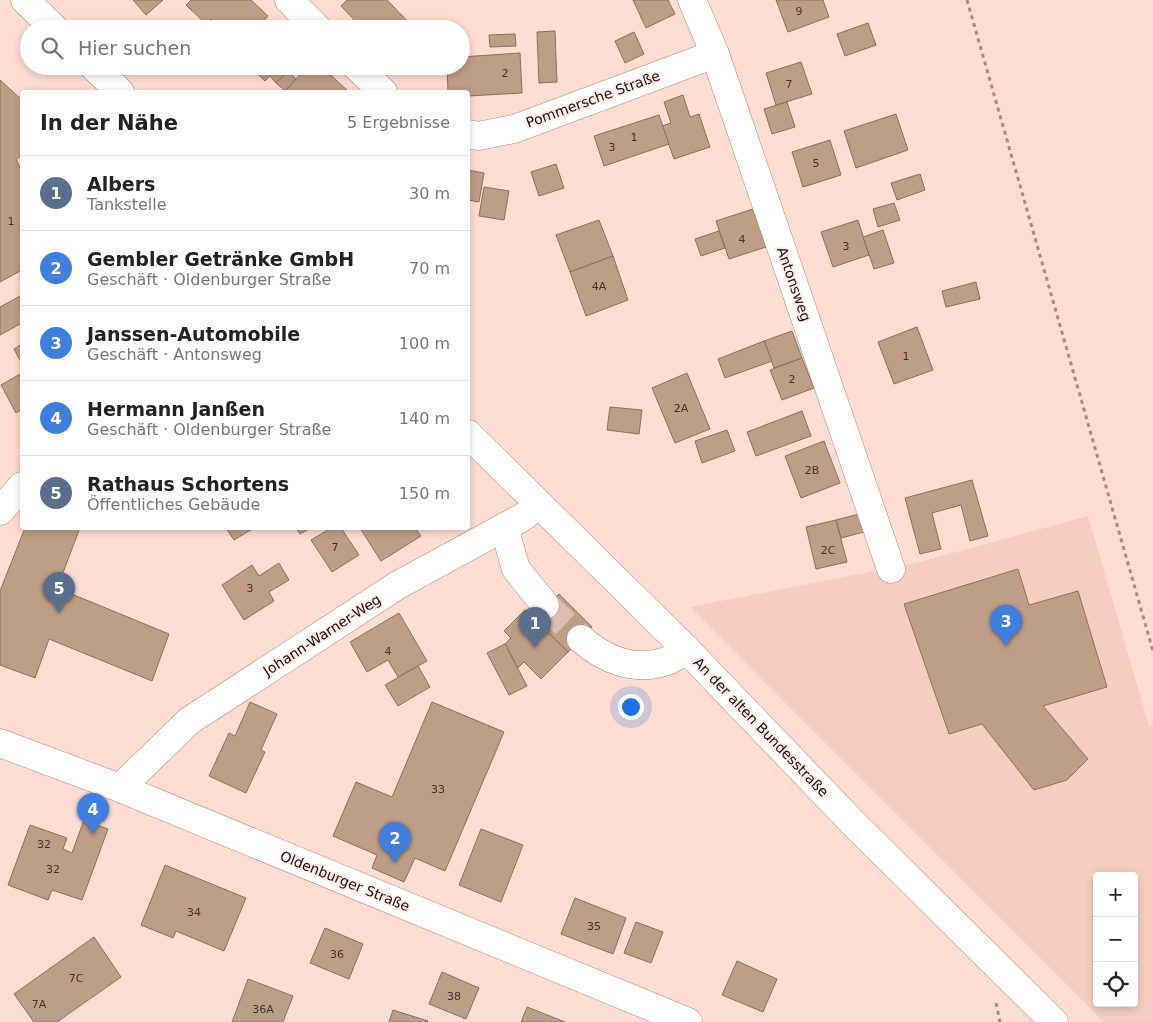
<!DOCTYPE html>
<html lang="de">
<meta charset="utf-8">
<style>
:root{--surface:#fff;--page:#f6f6f6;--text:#222;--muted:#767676;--line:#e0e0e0;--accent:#046c1a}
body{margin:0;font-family:"DejaVu Sans",sans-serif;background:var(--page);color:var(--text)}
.controls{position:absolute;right:15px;bottom:15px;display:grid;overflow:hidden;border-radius:5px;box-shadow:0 2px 8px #0003}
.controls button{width:45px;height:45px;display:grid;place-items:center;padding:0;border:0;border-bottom:1px solid var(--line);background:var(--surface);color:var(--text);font:25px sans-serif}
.you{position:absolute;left:630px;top:706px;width:18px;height:18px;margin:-12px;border:4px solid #fff;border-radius:50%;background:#1a73e8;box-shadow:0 0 0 8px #1a73e833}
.badge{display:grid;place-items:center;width:32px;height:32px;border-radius:50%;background:var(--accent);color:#fff;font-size:16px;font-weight:700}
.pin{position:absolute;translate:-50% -41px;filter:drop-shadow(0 1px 2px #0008)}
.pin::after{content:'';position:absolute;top:26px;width:18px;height:15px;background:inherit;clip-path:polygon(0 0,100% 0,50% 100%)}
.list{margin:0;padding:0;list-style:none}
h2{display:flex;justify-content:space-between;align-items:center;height:65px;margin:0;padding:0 20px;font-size:21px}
h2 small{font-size:16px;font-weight:400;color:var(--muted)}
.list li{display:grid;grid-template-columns:32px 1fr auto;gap:15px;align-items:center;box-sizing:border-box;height:75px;padding:0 20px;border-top:1px solid var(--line)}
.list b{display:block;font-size:19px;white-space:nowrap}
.list p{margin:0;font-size:16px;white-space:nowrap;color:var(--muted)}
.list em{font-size:16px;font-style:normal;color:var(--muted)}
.icon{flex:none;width:28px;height:28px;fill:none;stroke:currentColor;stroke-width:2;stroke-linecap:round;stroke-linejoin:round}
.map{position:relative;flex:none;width:1153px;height:1022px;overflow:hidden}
.search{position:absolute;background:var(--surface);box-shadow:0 2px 8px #0003;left:20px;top:20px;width:450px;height:55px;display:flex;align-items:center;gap:12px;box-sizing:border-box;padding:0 18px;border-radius:28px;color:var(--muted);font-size:19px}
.panel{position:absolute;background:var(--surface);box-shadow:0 2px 8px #0003;left:20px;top:90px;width:450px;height:440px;border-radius:5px}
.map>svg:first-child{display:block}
</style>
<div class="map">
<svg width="1153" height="1022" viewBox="0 0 1153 1022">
<rect width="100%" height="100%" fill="#fddcd2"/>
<path fill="#f5cec2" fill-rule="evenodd" d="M1088 516 1149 726 1153 725V1022H1104L690 607 916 563ZM1097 876H1134V1003H1097Z"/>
<g fill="#bd9e87" stroke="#8d705a">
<polygon points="133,0 163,0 146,15"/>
<polygon points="191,0 251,0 268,16 257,29 221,29 211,19 206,24 186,5"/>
<polygon points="347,0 387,0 415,29 363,29 341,6"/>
<polygon points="633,0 668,0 675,14 646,28"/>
<polygon points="776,0 823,0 829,17 788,32"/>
<polygon points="868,23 876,45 845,56 837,34"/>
<polygon points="555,31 557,82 539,83 537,32"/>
<polygon points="634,32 644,54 625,63 615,41"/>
<polygon points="515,34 516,46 490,47 489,35"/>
<polygon points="520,53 522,93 468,96 468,92 448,92 447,66 461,66 461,57"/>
<polygon points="801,62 812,94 776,105 766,73"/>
<polygon points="249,66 291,66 292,67 276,83 270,76 265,81"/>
<polygon points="308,66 321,66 349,92 287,92 285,91"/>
<polygon points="288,71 296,79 285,91 276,83"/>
<polygon points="0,80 22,100 22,155 16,159 22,172 22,270 0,282"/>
<polygon points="683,95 690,117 699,114 710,147 674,159 662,126 671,123 664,102"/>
<polygon points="787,102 795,127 772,134 764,109"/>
<polygon points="896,114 908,150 856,168 844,131"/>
<polygon points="659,115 669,144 604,166 594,136"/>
<polygon points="830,140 841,175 803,187 792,152"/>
<polygon points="556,164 564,188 539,196 531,172"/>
<polygon points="468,170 484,173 479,202 468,200"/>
<polygon points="920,174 925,190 897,200 891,183"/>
<polygon points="484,187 509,191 504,220 479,216"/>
<polygon points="894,203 900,220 878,227 873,209"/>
<polygon points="753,209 766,247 729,259 716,221"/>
<polygon points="599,220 613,256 570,272 556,235"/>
<polygon points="858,220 869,255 833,267 821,232"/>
<polygon points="883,230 894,263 874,269 863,237"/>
<polygon points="719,231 725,248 701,256 695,239"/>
<polygon points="613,256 628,300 586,316 570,272"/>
<polygon points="976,282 980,299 946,307 942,291"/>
<polygon points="22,295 22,323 0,335 0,307"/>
<polygon points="917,327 933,370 894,384 878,342"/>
<polygon points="792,331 802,358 774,368 764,341"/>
<polygon points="764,341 772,361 725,378 718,359"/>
<polygon points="22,344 22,364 14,349"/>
<polygon points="802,358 814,388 782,400 770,370"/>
<polygon points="22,373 22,409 16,413 1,385"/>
<polygon points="687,373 710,429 675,443 652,388"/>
<polygon points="610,407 642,410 639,434 607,430"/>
<polygon points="802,411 811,436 756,456 747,432"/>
<polygon points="727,430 735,451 702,463 695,441"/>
<polygon points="824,441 840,483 801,498 785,456"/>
<polygon points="972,480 988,536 970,541 961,505 932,513 941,549 920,554 905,498"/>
<polygon points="859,514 864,532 841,538 836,520"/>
<polygon points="836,520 847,562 816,569 806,527"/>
<polygon points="25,528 80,528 57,588 169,634 152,681 49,639 35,678 0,665 0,591"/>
<polygon points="226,528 254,528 234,540"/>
<polygon points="296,528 311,528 300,534"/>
<polygon points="331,528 341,528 359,555 332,572 311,540"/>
<polygon points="360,528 415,528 421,536 381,561"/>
<polygon points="279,563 289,580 269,592 274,601 244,620 222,585 252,565 259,576"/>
<polygon points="1018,569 1029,605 1078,591 1107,687 1043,706 1088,759 1067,780 1034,790 982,724 949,734 904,604"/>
<polygon points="559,594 592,627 568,652 534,619"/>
<polygon points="525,610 568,652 541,679 524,662 518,668 505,644 511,638 504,631"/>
<polygon points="399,613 427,661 398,677 388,660 367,672 350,642"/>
<polygon points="505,644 527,686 509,695 487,653"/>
<polygon points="418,666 430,687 398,706 385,685"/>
<polygon points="250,702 277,714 261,750 265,752 246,793 209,776 229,733 235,736"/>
<polygon points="432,702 504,732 445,871 415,858 404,882 372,868 377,855 333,836 356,782 392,797"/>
<polygon points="84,820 108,829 82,900 52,890 48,900 8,885 30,825 67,838 63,849 72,853"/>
<polygon points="481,829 523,845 501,902 459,885"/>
<polygon points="165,865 246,898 224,951 176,931 173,938 141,925"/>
<polygon points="575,898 626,918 613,954 561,934"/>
<polygon points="636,922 663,932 651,963 624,953"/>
<polygon points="325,928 363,944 349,979 310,963"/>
<polygon points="94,937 121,977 57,1022 34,1022 14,994"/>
<polygon points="737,961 777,979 763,1012 722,995"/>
<polygon points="442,972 479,988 466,1019 429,1004"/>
<polygon points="248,979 293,996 283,1022 232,1022"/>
<polygon points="527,1007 565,1022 521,1022"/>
<polygon points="393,1010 428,1021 427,1022 389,1022"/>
</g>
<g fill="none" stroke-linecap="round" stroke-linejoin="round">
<polyline stroke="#dbbdb4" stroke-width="28" stroke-dasharray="28 14" stroke-linecap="butt" points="545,605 581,639"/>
<defs>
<g id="minor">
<polyline points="25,0 55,29"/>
<polyline points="289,0 318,29"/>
<polyline points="692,0 715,54 891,569"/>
<polyline points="93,66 120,92"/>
<polyline points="356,66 383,92"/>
<polyline points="468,134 478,136 514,129 715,54"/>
<polyline points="468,434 686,649 854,824 1054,1022"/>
<polyline points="0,511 22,486"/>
<polyline points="504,527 516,569 545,605"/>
<path d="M581 639C605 660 635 672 667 661 674 659 680 653 686 649"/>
<polyline points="0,743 120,788 688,1022"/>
<polyline points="120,788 189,721 398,585 523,517 539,504"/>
</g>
</defs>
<use href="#minor" stroke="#ae897d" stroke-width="29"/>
<g stroke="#a68c85" stroke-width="3" stroke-dasharray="4 4" stroke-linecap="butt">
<polyline points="967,0 1153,651"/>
<polyline points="60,66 67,73"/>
<polyline points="996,1003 1000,1022"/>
</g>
<use href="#minor" stroke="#fff" stroke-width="28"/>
</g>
<g text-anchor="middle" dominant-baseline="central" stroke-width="4" stroke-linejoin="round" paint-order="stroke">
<g font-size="11" fill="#443229">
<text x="799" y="11">9</text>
<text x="505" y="73">2</text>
<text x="789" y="84">7</text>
<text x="634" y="137">1</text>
<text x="612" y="147">3</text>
<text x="816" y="163">5</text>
<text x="11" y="221">1</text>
<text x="742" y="239">4</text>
<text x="846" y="246">3</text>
<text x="599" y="286">4A</text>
<text x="906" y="356">1</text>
<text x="792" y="379">2</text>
<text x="681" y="408">2A</text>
<text x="812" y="470">2B</text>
<text x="335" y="547">7</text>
<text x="828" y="550">2C</text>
<text x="250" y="588">3</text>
<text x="388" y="651">4</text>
<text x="438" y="789">33</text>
<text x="44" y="844">32</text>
<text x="53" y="869">32</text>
<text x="194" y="912">34</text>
<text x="594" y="926">35</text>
<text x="337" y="954">36</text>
<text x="76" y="978">7C</text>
<text x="454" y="996">38</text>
<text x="39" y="1004">7A</text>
<text x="263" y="1009">36A</text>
</g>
<g font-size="14" fill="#1b0e0a" stroke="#feede8">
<text transform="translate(593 99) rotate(-20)">Pommersche Straße</text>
<text transform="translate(794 284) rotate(71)">Antonsweg</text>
<text transform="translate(322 635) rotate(-33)">Johann-Warner-Weg</text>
<text transform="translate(761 727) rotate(46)">An der alten Bundesstraße</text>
<text transform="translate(345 881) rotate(22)">Oldenburger Straße</text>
</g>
</g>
</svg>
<div class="controls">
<button>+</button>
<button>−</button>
<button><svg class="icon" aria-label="locate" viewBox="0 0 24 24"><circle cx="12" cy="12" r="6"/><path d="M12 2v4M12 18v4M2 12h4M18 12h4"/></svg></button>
</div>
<div class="you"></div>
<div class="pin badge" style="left:535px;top:648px;background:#5c6f8a">1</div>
<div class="pin badge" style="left:395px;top:863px;background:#3f7fe0">2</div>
<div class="pin badge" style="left:1006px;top:646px;background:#3f7fe0">3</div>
<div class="pin badge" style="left:93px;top:834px;background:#3f7fe0">4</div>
<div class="pin badge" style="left:59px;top:613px;background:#5c6f8a">5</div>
<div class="search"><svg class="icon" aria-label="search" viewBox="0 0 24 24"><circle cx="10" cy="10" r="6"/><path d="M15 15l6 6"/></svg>Hier suchen</div>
<section class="panel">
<h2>In der Nähe<small>5 Ergebnisse</small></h2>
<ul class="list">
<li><span class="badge" style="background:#5c6f8a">1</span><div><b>Albers</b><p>Tankstelle</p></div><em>30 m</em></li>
<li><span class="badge" style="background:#3f7fe0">2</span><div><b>Gembler Getränke GmbH</b><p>Geschäft · Oldenburger Straße</p></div><em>70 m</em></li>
<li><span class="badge" style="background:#3f7fe0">3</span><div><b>Janssen-Automobile</b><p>Geschäft · Antonsweg</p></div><em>100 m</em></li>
<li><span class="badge" style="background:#3f7fe0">4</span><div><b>Hermann Janßen</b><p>Geschäft · Oldenburger Straße</p></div><em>140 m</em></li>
<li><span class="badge" style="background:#5c6f8a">5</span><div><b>Rathaus Schortens</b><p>Öffentliches Gebäude</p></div><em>150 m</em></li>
</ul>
</section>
</div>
